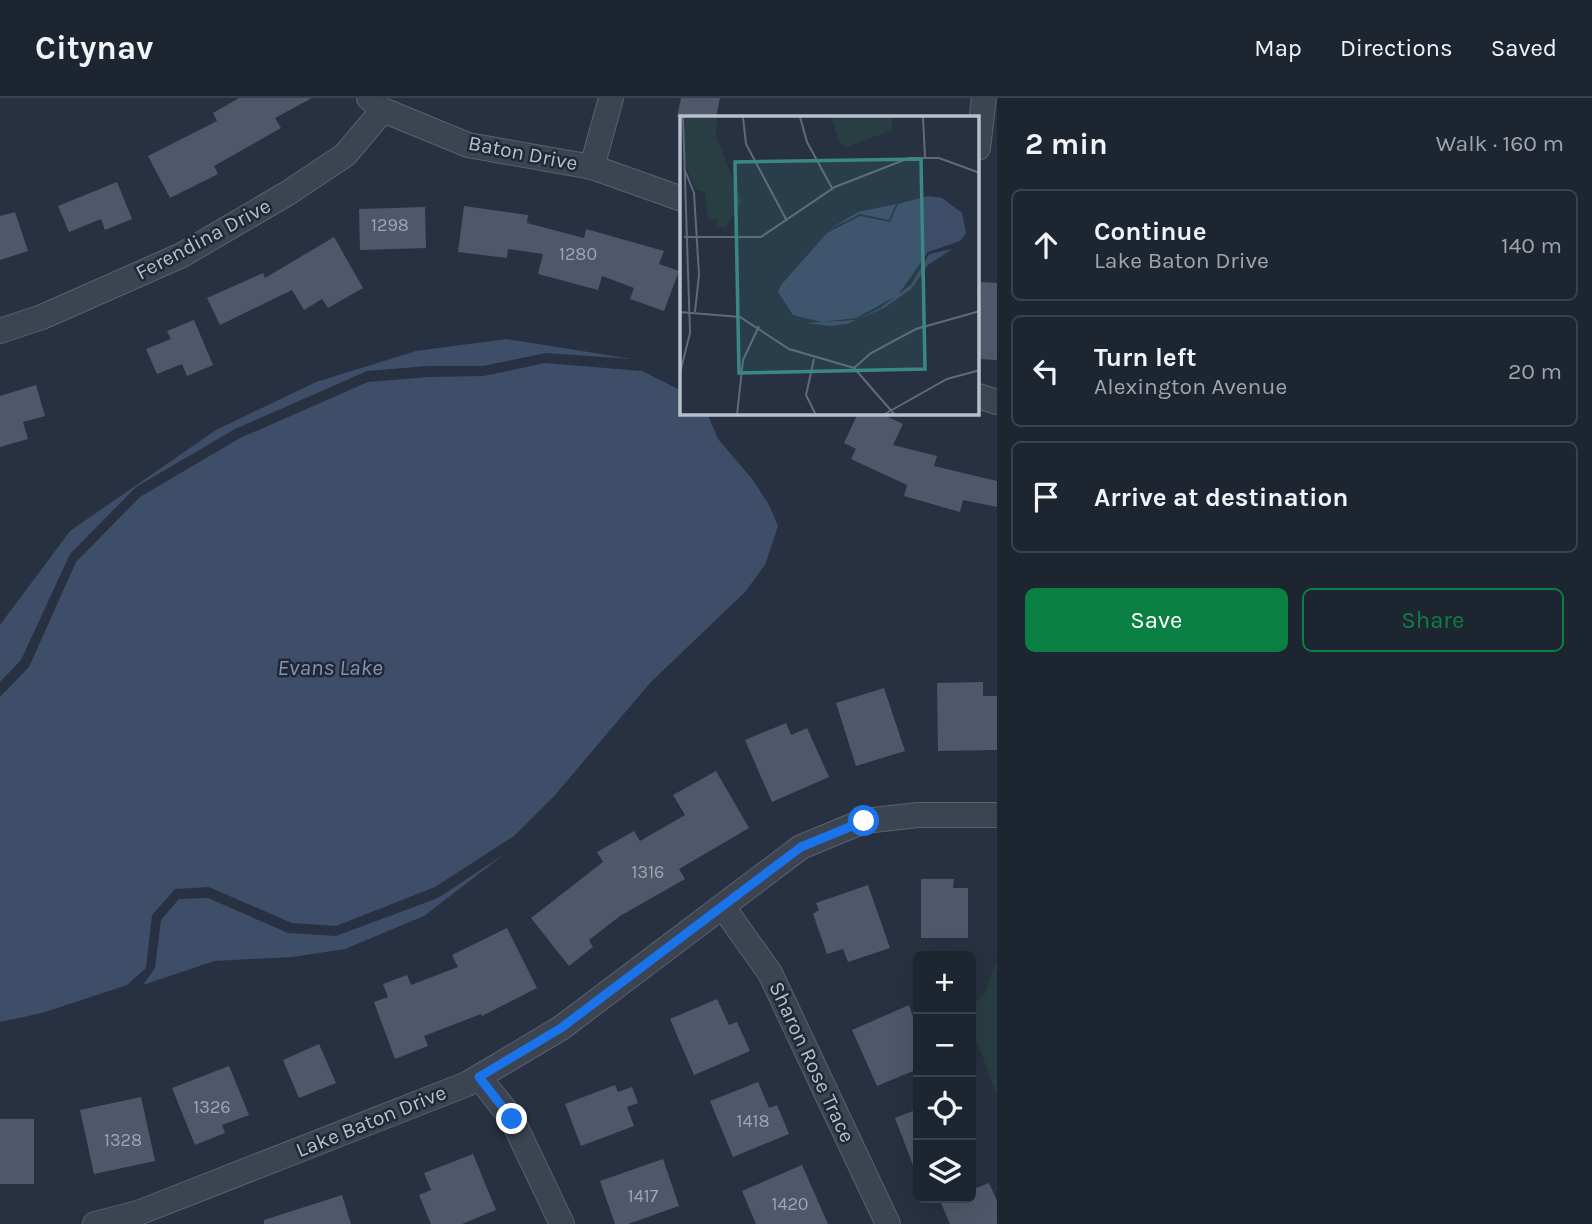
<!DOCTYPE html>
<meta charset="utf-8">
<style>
:root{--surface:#1d2531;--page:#252d39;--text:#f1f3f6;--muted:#a0a5ab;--line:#3b424d;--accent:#0b8043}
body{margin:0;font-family:Karla,sans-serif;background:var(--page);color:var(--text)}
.controls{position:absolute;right:21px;bottom:21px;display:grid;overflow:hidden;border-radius:10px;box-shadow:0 7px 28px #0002}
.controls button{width:63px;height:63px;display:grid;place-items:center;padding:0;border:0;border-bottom:2px solid var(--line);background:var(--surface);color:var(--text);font:35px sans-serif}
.stop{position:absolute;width:21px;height:21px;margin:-16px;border:5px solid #1a73e8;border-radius:50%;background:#fff}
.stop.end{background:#1a73e8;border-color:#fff;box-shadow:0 2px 7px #0008}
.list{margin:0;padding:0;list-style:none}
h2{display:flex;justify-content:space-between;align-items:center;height:91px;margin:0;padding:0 28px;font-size:30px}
h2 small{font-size:23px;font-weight:400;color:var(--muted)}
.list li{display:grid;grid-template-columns:46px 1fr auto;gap:21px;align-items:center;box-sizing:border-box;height:112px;margin:0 14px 14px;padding:0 14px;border:2px solid var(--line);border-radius:10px}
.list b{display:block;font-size:26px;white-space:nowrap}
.list p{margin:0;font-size:23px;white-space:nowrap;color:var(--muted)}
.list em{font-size:23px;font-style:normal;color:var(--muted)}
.actions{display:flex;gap:14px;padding:21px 28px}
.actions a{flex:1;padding:16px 0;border:2px solid var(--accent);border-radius:10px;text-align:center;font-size:24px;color:var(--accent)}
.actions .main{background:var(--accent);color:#fff}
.icon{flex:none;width:38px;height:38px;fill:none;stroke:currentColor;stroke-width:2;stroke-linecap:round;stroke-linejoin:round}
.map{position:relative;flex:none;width:997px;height:1126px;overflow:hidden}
header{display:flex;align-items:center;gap:42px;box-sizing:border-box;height:98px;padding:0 35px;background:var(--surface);border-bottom:2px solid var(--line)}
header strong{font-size:33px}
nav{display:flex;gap:38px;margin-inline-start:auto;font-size:24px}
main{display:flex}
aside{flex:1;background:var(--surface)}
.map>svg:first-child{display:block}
</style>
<header>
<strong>Citynav</strong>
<nav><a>Map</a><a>Directions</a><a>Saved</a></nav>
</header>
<main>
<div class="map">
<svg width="997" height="1126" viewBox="0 0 997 1126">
<rect width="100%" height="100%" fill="#273141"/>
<polygon fill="#293e42" points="997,861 997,998 971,928 971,909 985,895"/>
<g fill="#3e4e69">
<polygon points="507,241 632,261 546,255 483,268 428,268 367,273 235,331 136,389 70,456 21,562 0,584 0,527 70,433 216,332 316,284 416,253"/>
<polygon points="545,265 642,273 682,293 682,315 707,315 718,341 753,382 769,407 778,428 765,467 745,494 650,585 555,697 514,738 435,789 336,828 292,825 209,789 175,791 152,817 146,870 127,887 42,915 0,924 0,599 29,569 76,464 140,399 240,340 368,284 429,279 484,278"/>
<polygon points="506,755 424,818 345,851 292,859 214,863 143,887 155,870 161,822 179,801 208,800 288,835 336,838 438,800"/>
</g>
<g fill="#4e586a">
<polygon points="239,0 312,0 275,20 281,30 214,68 218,76 170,100 148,58 217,23 213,15"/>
<polygon points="681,0 720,0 716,19 677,19"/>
<polygon points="117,84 132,121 105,132 101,121 69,134 58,108"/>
<polygon points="464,108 528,117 527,125 584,140 586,131 664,153 659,166 679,173 664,213 630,201 634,190 602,178 598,192 538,176 543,156 508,151 507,160 458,154"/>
<polygon points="425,109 426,150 360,152 359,111"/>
<polygon points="15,114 28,153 0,162 0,118"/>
<polygon points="334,139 363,190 328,210 322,201 304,212 292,192 220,227 207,200 263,175 265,180"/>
<polygon points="981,184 997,185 997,262 978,261"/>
<polygon points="194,222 213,267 187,278 182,266 157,276 146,251 171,241 167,233"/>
<polygon points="36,287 45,318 23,324 28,341 0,349 0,298"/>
<polygon points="858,315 880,315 903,326 893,347 937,358 934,368 997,383 997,409 963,402 960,414 904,398 907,387 851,361 856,351 844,345"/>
<polygon points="983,584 983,598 997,598 997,652 938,653 937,585"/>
<polygon points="884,590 905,653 856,668 836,605"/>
<polygon points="786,625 791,637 807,630 829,679 772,704 745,642"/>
<polygon points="716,673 749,730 679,771 685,781 620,818 589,842 593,849 569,868 531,820 603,764 597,754 634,733 640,743 685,717 673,697"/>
<polygon points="921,781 954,781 953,790 968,790 968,840 921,840"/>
<polygon points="868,787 890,850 848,864 843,851 827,856 813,816 819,812 816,805"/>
<polygon points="507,830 537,890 482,918 481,916 424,938 428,948 395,961 374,904 388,899 383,886 407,877 411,887 458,869 452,857"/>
<polygon points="717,901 729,927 737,924 750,953 694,977 670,921"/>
<polygon points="909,907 918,934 918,971 877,988 852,932"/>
<polygon points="319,946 336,985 299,1000 283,962"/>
<polygon points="229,968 249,1017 222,1027 225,1035 195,1047 172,990"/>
<polygon points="758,984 769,1010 777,1007 789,1036 733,1059 710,1003"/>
<polygon points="615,987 618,994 632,989 638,1005 627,1009 634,1028 581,1048 565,1006"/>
<polygon points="141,999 155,1063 94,1076 80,1012"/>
<polygon points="918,1011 918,1078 917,1078 895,1020"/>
<rect x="0" y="1021" width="34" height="65"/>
<polygon points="473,1056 496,1112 462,1126 431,1126 419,1097 431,1092 424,1075"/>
<polygon points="663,1061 679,1108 628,1126 615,1126 600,1083"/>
<polygon points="802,1067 828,1126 756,1126 742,1093"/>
<polygon points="989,1085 997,1103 997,1126 950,1126 941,1105 954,1100 971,1100 971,1092"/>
<polygon points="342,1097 351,1126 264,1126 264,1122"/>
</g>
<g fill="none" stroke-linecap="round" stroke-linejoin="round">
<defs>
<g id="minor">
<polyline points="369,0 383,12 468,47 592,69 682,101"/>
<polyline points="978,50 984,0"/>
<polyline points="592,69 611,0"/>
<polyline points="0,233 42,219 182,157 288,95 345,57 383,12"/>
<polyline points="978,298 997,304"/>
<polyline points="723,809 770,875 888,1126"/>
<polyline points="479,979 512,1021 562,1126"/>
<polyline points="95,1126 138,1115 467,986 561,930 801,749 864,723 918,717 997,717"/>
</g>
</defs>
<use href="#minor" stroke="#5a616e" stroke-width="26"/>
<use href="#minor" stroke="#3c4351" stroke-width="24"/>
</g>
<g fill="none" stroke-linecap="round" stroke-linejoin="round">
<polyline stroke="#1a73e8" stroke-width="9" points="512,1021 479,979 561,930 801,749 864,723"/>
</g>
<g text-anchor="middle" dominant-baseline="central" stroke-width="5" stroke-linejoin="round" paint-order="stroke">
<g font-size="18" fill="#9ea5b3">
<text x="390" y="127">1298</text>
<text x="578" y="156">1280</text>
<text x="648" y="774">1316</text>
<text x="212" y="1009">1326</text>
<text x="753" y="1023">1418</text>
<text x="123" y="1042">1328</text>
<text x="643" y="1098">1417</text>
<text x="790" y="1106">1420</text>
</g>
<g font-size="21" fill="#b9bfcb" stroke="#202836">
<text transform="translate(523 55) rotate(11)">Baton Drive</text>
<text transform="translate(203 141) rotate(-28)">Ferendina Drive</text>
<text transform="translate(812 964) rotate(65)">Sharon Rose Trace</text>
<text transform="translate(371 1023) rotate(-22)">Lake Baton Drive</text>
</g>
<g font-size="23" font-style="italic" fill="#8193b1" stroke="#202836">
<text x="330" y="569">Evans Lake</text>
</g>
</g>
<g transform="translate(680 18)">
<rect width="299" height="299" fill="#273141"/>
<path d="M5 1H37L36 20 62 86 45 112 38 110 37 103H28L25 76 15 73 5 48ZM151 1H213L212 14 167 31 160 27Z" fill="#293e42"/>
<path d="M249 80 262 82 282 97 286 117 280 125 248 136 218 179 176 202 142 206 113 199 98 176 101 169 147 117 180 100 210 106 218 88ZM216 88 209 104 180 98 148 114 178 96ZM272 133 248 149 231 173 204 192 167 208 150 210 126 207 176 204 200 192 231 169 249 138Z" fill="#3e4e69"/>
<path fill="none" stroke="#616a78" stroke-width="2" d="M63 1 66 28 107 105M120 1 127 26 152 72M243 1 245 41M4 52 14 77 19 159 15 196M4 121H81L155 71 229 42H259L300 57M0 196 60 201 109 233 174 252 215 299M134 243 126 279 136 299M174 252 191 237 236 213 300 195M0 257 10 217 3 1M57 299 63 244 79 210M203 299 267 263 300 254"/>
<path fill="#3a8885" fill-opacity="0.15" stroke="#3a8885" stroke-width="3.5" d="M241 43 245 253 59 257 55 46Z"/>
<rect width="299" height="299" fill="none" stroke="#b9bfcb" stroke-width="3.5"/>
</g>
</svg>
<div class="controls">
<button>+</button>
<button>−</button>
<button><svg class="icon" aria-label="locate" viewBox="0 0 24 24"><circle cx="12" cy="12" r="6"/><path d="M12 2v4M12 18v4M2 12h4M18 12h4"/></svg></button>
<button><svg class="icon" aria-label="layers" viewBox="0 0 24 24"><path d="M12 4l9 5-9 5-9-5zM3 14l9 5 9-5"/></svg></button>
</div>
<div class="stop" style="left:864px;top:723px"></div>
<div class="stop end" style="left:512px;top:1021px"></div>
</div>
<aside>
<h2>2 min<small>Walk · 160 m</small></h2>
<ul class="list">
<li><svg class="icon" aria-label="ahead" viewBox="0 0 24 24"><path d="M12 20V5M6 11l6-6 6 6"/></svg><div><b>Continue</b><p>Lake Baton Drive</p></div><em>140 m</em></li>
<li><svg class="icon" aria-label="left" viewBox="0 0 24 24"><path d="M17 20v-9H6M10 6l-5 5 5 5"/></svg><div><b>Turn left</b><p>Alexington Avenue</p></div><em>20 m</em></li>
<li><svg class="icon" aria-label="arrive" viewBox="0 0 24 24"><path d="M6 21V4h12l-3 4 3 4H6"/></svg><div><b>Arrive at destination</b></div></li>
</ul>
<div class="actions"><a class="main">Save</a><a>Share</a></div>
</aside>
</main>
